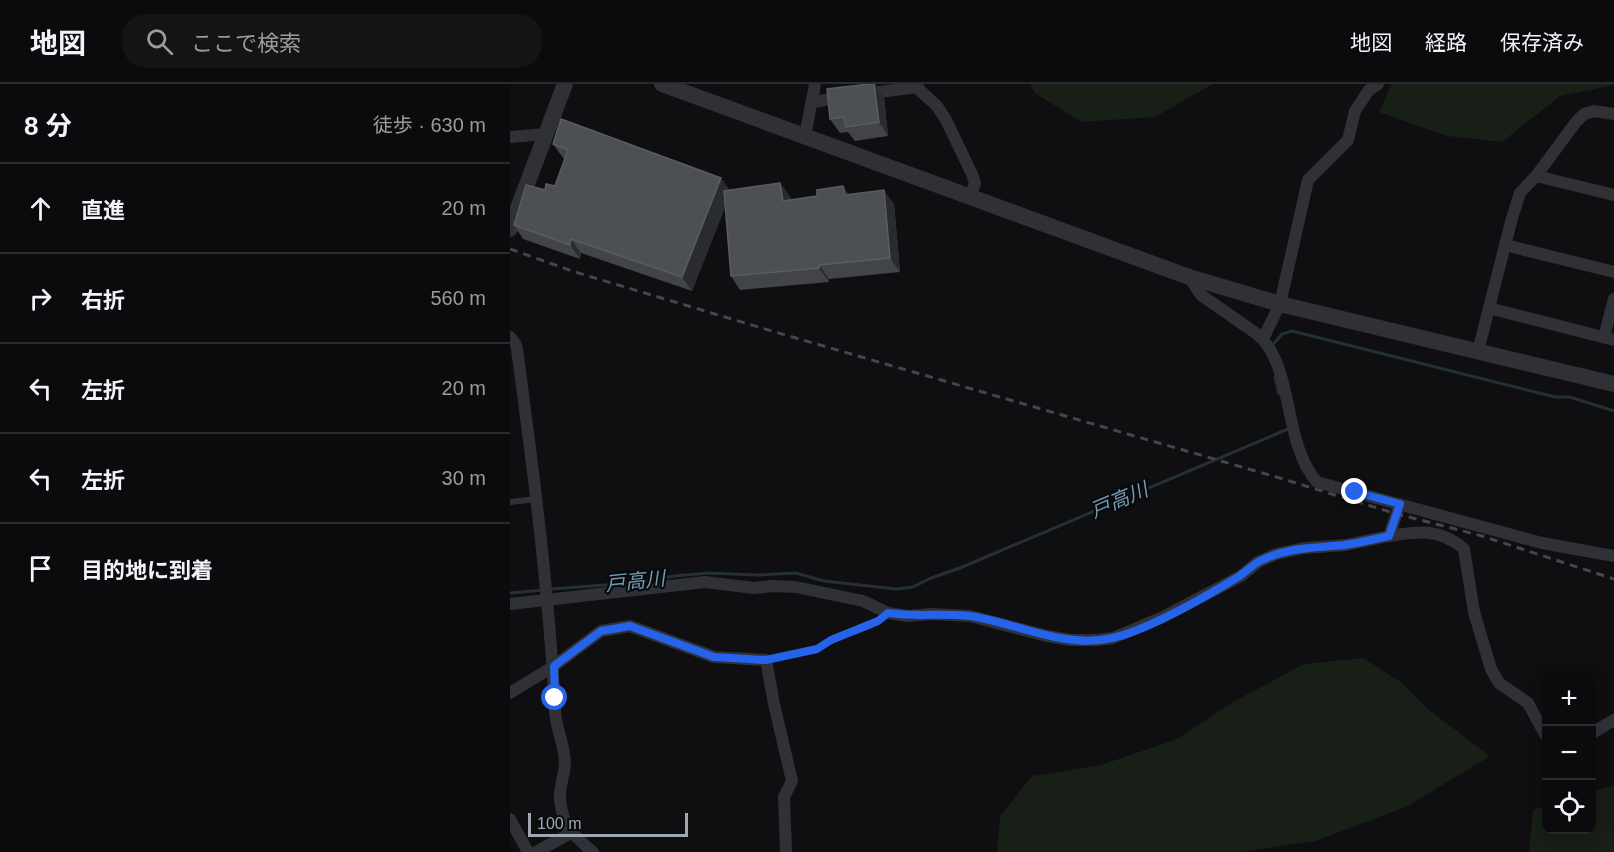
<!DOCTYPE html>
<html lang="ja">
<meta charset="utf-8">
<style>
:root{--surface:#0b0b0d;--page:#141416;--text:#f1f3f6;--muted:#9a9b9d;--line:#2b2b2e}
body{margin:0;font-family:Helvetica,"Noto Sans JP",sans-serif;background:var(--page);color:var(--text)}
.controls{position:absolute;right:18px;bottom:18px;display:grid;overflow:hidden;border-radius:12px;box-shadow:0 3px 15px #0003}
.controls button{width:54px;height:54px;display:grid;place-items:center;padding:0;border:0;border-bottom:2px solid var(--line);background:var(--surface);color:var(--text);font:30px sans-serif}
.scale{position:absolute;left:18px;bottom:15px;width:160px;box-sizing:border-box;padding-left:6px;border:3px solid #9fa7b3;border-top:0;font-size:16px;line-height:21px;white-space:nowrap;color:#9fa7b3;-webkit-text-stroke:4px #0a0a0c;paint-order:stroke}
.stop{position:absolute;width:18px;height:18px;margin:-14px;border:4px solid #2563eb;border-radius:50%;background:#fff}
.stop.end{background:#2563eb;border-color:#fff;box-shadow:0 2px 6px #0008}
.list{margin:0;padding:0;list-style:none}
h2{display:flex;justify-content:space-between;align-items:center;height:78px;margin:0;padding:0 24px;font-size:26px}
h2 small{font-size:20px;font-weight:400;color:var(--muted)}
.list li{display:grid;grid-template-columns:39px 1fr auto;gap:18px;align-items:center;box-sizing:border-box;height:90px;padding:0 24px;border-top:2px solid var(--line)}
.list b{display:block;font-size:22px;white-space:nowrap}
.list em{font-size:20px;font-style:normal;color:var(--muted)}
.icon{flex:none;width:33px;height:33px;fill:none;stroke:currentColor;stroke-width:2;stroke-linecap:round;stroke-linejoin:round}
.map{position:relative;flex:none;width:1104px;height:768px;overflow:hidden}
header{display:flex;align-items:center;gap:36px;box-sizing:border-box;height:84px;padding:0 30px;background:var(--surface);border-bottom:2px solid var(--line)}
header strong{font-size:28px}
nav{display:flex;gap:33px;margin-inline-start:auto;font-size:21px}
.search{width:420px;height:54px;background:var(--page);display:flex;align-items:center;gap:15px;box-sizing:border-box;padding:0 21px;border-radius:24px;color:var(--muted);font-size:22px}
main{display:flex}
aside{flex:1;background:var(--surface)}
.map>svg:first-child{display:block}
</style>
<header>
<strong>地図</strong>
<div class="search"><svg class="icon" aria-label="search" viewBox="0 0 24 24"><circle cx="10" cy="10" r="6"/><path d="M15 15l6 6"/></svg>ここで検索</div>
<nav><a>地図</a><a>経路</a><a>保存済み</a></nav>
</header>
<main>
<aside>
<h2>8 分<small>徒歩 · 630 m</small></h2>
<ul class="list">
<li><svg class="icon" aria-label="ahead" viewBox="0 0 24 24"><path d="M12 20V5M6 11l6-6 6 6"/></svg><div><b>直進</b></div><em>20 m</em></li>
<li><svg class="icon" aria-label="right" viewBox="0 0 24 24"><path d="M7 20v-9h11M14 6l5 5-5 5"/></svg><div><b>右折</b></div><em>560 m</em></li>
<li><svg class="icon" aria-label="left" viewBox="0 0 24 24"><path d="M17 20v-9H6M10 6l-5 5 5 5"/></svg><div><b>左折</b></div><em>20 m</em></li>
<li><svg class="icon" aria-label="left" viewBox="0 0 24 24"><path d="M17 20v-9H6M10 6l-5 5 5 5"/></svg><div><b>左折</b></div><em>30 m</em></li>
<li><svg class="icon" aria-label="arrive" viewBox="0 0 24 24"><path d="M6 21V4h12l-3 4 3 4H6"/></svg><div><b>目的地に到着</b></div></li>
</ul>
</aside>
<div class="map">
<svg width="1104" height="768" viewBox="0 0 1104 768">
<rect width="100%" height="100%" fill="#0f0f11"/>
<g fill="#171f17">
<polygon points="520,0 703,0 645,33 571,38 525,9"/>
<polygon points="882,0 1104,0 1104,1 1050,12 992,58 937,52 869,28"/>
<polygon points="853,574 891,598 918,625 980,672 898,722 806,757 730,768 487,768 490,732 522,692 591,681 667,655 723,618 794,580"/>
<polygon points="1104,701 1104,768 1019,768 1023,726 1036,722 1036,746 1082,746 1082,708"/>
</g>
<g fill="none" stroke-linecap="round" stroke-linejoin="round">
<g stroke="#253035" stroke-width="3">
<polyline points="762,262 772,250 782,247 1045,313 1060,313 1104,327"/>
<polyline points="765,293 769,310"/>
<polyline points="40,505 123,499 164,492 198,489 247,491 286,489 314,497 386,505 403,503 421,494 450,484 778,345"/>
<polyline points="0,509 34,506"/>
</g>
<g stroke="#303136" stroke-width="6">
<polyline points="0,418 26,415"/>
<polyline points="256,576 307,565 321,556 360,542 378,529"/>
</g>
<g stroke="#303136" stroke-width="12">
<polyline points="403,0 427,22 436,36 462,90 465,99 460,113"/>
<polyline points="354,10 408,3"/>
<polyline points="303,18 334,13"/>
<polyline points="295,52 305,0"/>
<polyline points="0,53 36,50"/>
<polyline points="1026,92 1104,111"/>
<polyline points="995,161 1104,188"/>
<path d="M679 193 691 211 747 250C785 282 772 359 807 398L1032 459 1104 472"/>
<polyline points="979,224 1002,134 1010,109 1026,92 1066,38 1074,30 1084,27 1104,30"/>
<path d="M0 253 5 259 7 265C23 385 39 505 45 627 46 645 55 662 55 680 54 692 49 704 50 716 53 743 64 752 83 768"/>
<polyline points="1094,253 1104,215"/>
<polyline points="753,255 770,220 798,96 838,56 845,27 859,6 868,0"/>
<polyline points="968,267 979,224 1104,256"/>
<path d="M879 452C908 447 930 444 954 465L964 528 981 585 989 599 1018 619 1036 652"/>
<polyline points="0,520 195,498 244,504 262,502 286,503 353,517 378,529 398,532 422,530 460,532 537,552 561,556 587,556 603,554 653,533 731,492 748,478 766,470 794,464 836,461 879,452 890,420"/>
<polyline points="0,609 44,582 91,547 120,542 204,573 256,576 264,620 282,697 274,713 276,768"/>
<polyline points="1082,649 1104,636"/>
<polyline points="0,735 18,768"/>
<polyline points="26,768 61,749"/>
</g>
<g stroke="#303136" stroke-width="16">
<polyline points="152,0 679,193 770,220 1104,300"/>
<polyline points="0,145 55,0"/>
</g>
<polyline stroke="#43464b" stroke-width="3" stroke-dasharray="8 6" stroke-linecap="butt" points="0,165 65,188 265,248 763,392 887,430 972,452 1104,495"/>
</g>
<g fill="#424449">
<polygon points="365,0 374,13 378,52 345,57 338,48 330,49 320,35"/>
<polygon points="43,60 219,106 270,99 280,113 281,116 339,110 384,120 390,188 319,195 319,198 230,206 221,192 215,123 182,207 71,169 70,175 13,155 4,141 45,102 55,75 53,74"/>
</g>
<g fill="#292b2e">
<polygon points="365,0 374,13 378,52 369,38"/>
<polygon points="211,94 221,108 182,207 172,193"/>
<polygon points="270,99 280,113 283,131 273,117"/>
<polygon points="333,102 343,116 335,111"/>
<polygon points="374,106 384,120 390,188 380,174"/>
<polygon points="61,155 71,169 70,175 60,161"/>
<polygon points="309,181 319,195 319,198 309,184"/>
</g>
<g fill="#4c4f54" stroke="#595d63" stroke-width="1.5">
<polygon points="359,0 364,0 369,38 336,43 334,33 320,35 317,5"/>
<polygon points="51,35 211,94 172,193 61,155 60,161 4,141 16,101 35,106 36,100 45,102 58,66 43,60"/>
<polygon points="270,99 273,117 307,112 307,106 333,102 335,111 374,106 380,174 309,181 309,184 221,192 214,107"/>
</g>
<g fill="none" stroke-linecap="round" stroke-linejoin="round">
<path stroke="#2563eb" stroke-width="8" d="M45 614 44 582 91 547 120 542 204 573 256 576 307 565 321 556 368 537 378 529C405 533 432 529 460 532 507 539 553 565 602 554 639 546 695 513 728 493 736 488 742 481 750 477 777 463 806 464 834 461 849 459 864 455 879 452L890 420 845 408"/>
</g>
<g text-anchor="middle" dominant-baseline="central" stroke-width="4.5" stroke-linejoin="round" paint-order="stroke">
<g font-size="20" font-style="italic" fill="#719cb2" stroke="#0a0a0c">
<text transform="translate(609 416) rotate(-23)">戸高川</text>
<text transform="translate(125 497) rotate(-6)">戸高川</text>
</g>
</g>
</svg>
<div class="controls">
<button>+</button>
<button>−</button>
<button><svg class="icon" aria-label="locate" viewBox="0 0 24 24"><circle cx="12" cy="12" r="6"/><path d="M12 2v4M12 18v4M2 12h4M18 12h4"/></svg></button>
</div>
<div class="scale">100 m</div>
<div class="stop" style="left:45px;top:614px"></div>
<div class="stop end" style="left:845px;top:408px"></div>
</div>
</main>
